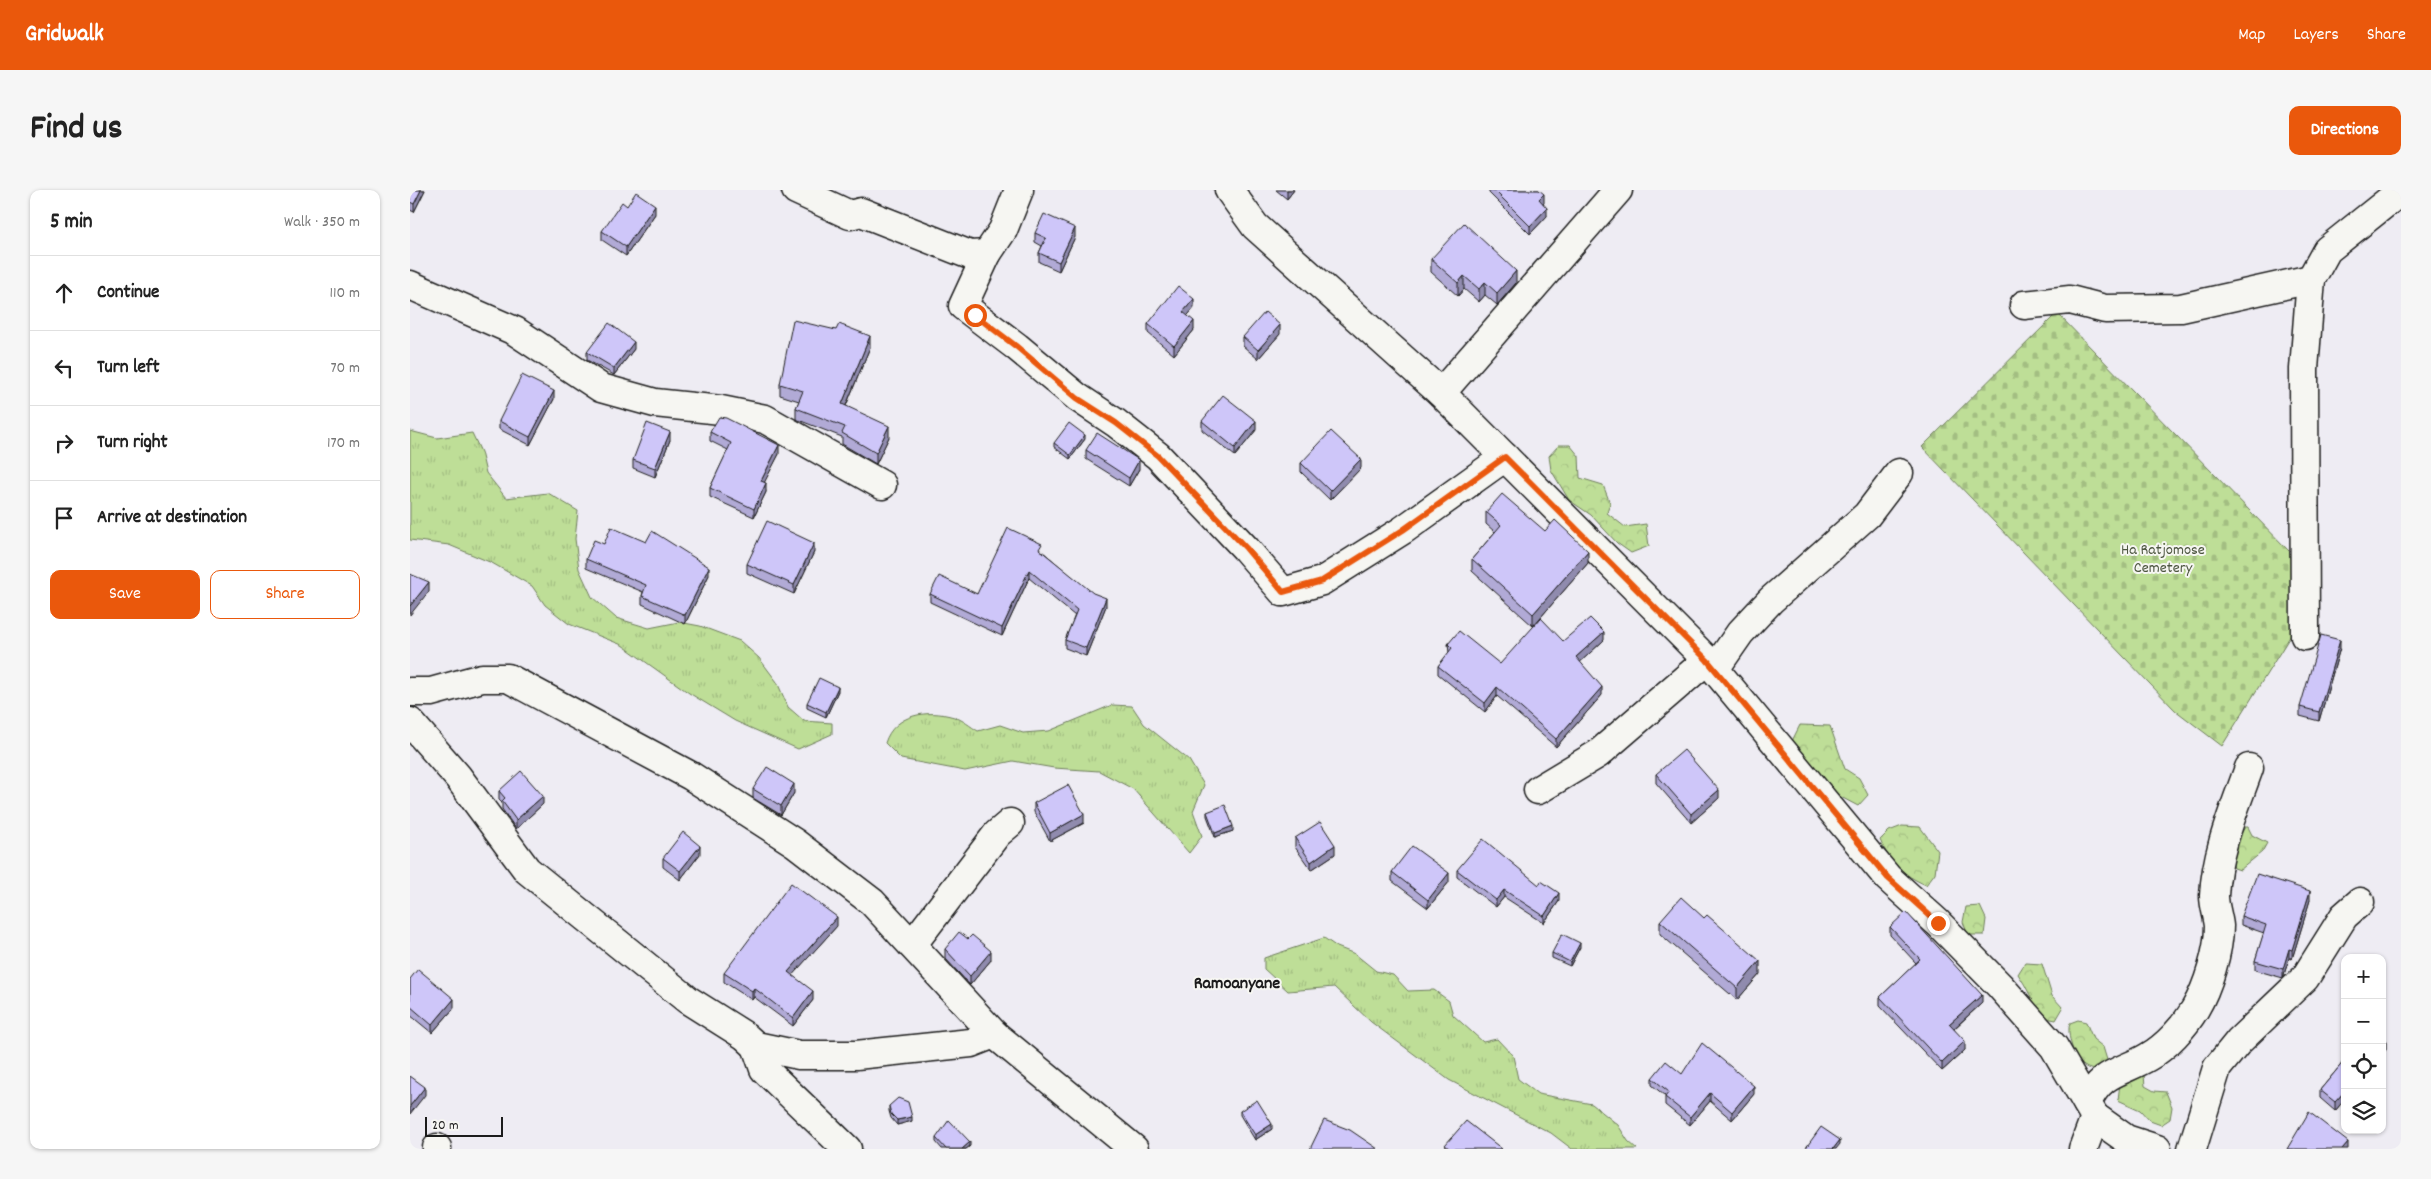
<!DOCTYPE html>
<meta charset="utf-8">
<style>
:root{--surface:#fff;--page:#f6f6f6;--text:#222;--muted:#767676;--line:#e0e0e0;--accent:#ea580c}
body{margin:0;font-family:Dekko,sans-serif;background:var(--page);color:var(--text)}
.controls{position:absolute;right:15px;bottom:15px;display:grid;overflow:hidden;border-radius:10px;box-shadow:0 1px 4px #0004}
.controls button{width:45px;height:45px;display:grid;place-items:center;padding:0;border:0;border-bottom:1px solid var(--line);background:var(--surface);color:var(--text);font:25px sans-serif}
.scale{position:absolute;left:15px;bottom:12px;width:78px;box-sizing:border-box;padding-left:5px;border:2px solid #1c1c1c;border-top:0;font-size:14px;line-height:18px;white-space:nowrap;color:#1c1c1c;-webkit-text-stroke:4px #f6f6f2;paint-order:stroke}
.stop{position:absolute;width:15px;height:15px;margin:-11px;border:4px solid #ea580c;border-radius:50%;background:#fff}
.stop.end{background:#ea580c;border-color:#fff;box-shadow:0 1px 5px #0008}
.list{margin:0;padding:0;list-style:none}
h2{display:flex;justify-content:space-between;align-items:center;height:65px;margin:0;padding:0 20px;font-size:21px}
h2 small{font-size:16px;font-weight:400;color:var(--muted)}
.list li{display:grid;grid-template-columns:32px 1fr auto;gap:15px;align-items:center;box-sizing:border-box;height:75px;padding:0 20px;border-top:1px solid var(--line)}
.list b{display:block;font-size:19px;white-space:nowrap}
.list em{font-size:16px;font-style:normal;color:var(--muted)}
.actions{display:flex;gap:10px;padding:15px 20px}
.actions a{flex:1;padding:11px 0;border:1px solid var(--accent);border-radius:10px;text-align:center;font-size:18px;color:var(--accent)}
.actions .main{background:var(--accent);color:#fff}
.icon{flex:none;width:28px;height:28px;fill:none;stroke:currentColor;stroke-width:2;stroke-linecap:round;stroke-linejoin:round}
.map{position:relative;flex:none;width:1991px;height:959px;overflow:hidden;border-radius:10px}
header{display:flex;align-items:center;gap:30px;box-sizing:border-box;height:70px;padding:0 25px;background:var(--accent);color:#fff}
header strong{font-size:24px}
nav{display:flex;gap:28px;margin-inline-start:auto;font-size:18px}
.intro{display:flex;align-items:center;justify-content:space-between;box-sizing:border-box;height:120px;padding:0 30px}
h1{margin:0;font-size:35px}
.button{padding:12px 22px;border-radius:10px;background:var(--accent);color:#fff;font-size:18px;font-weight:700}
main{display:flex;gap:30px;padding:0 30px}
aside{flex:1;background:var(--surface);border-radius:10px;box-shadow:0 1px 4px #0004}
.map>svg:first-child{display:block}
</style>
<header>
<strong>Gridwalk</strong>
<nav><a>Map</a><a>Layers</a><a>Share</a></nav>
</header>
<div class="intro"><h1>Find us</h1><a class="button">Directions</a></div>
<main>
<aside>
<h2>5 min<small>Walk · 350 m</small></h2>
<ul class="list">
<li><svg class="icon" aria-label="ahead" viewBox="0 0 24 24"><path d="M12 20V5M6 11l6-6 6 6"/></svg><div><b>Continue</b></div><em>110 m</em></li>
<li><svg class="icon" aria-label="left" viewBox="0 0 24 24"><path d="M17 20v-9H6M10 6l-5 5 5 5"/></svg><div><b>Turn left</b></div><em>70 m</em></li>
<li><svg class="icon" aria-label="right" viewBox="0 0 24 24"><path d="M7 20v-9h11M14 6l5 5-5 5"/></svg><div><b>Turn right</b></div><em>170 m</em></li>
<li><svg class="icon" aria-label="arrive" viewBox="0 0 24 24"><path d="M6 21V4h12l-3 4 3 4H6"/></svg><div><b>Arrive at destination</b></div></li>
</ul>
<div class="actions"><a class="main">Save</a><a>Share</a></div>
</aside>
<div class="map">
<svg width="1991" height="959" viewBox="0 0 1991 959">
<defs>
<pattern id="grass-tufts" width="24" height="20" patternUnits="userSpaceOnUse" patternTransform="scale(1.25)"><rect width="24" height="20" fill="#bede97"/><path d="M3 7l-1-3M5 7V3M7 7l1-3M15 17l-1-3M17 17v-4M19 17l1-3" fill="none" stroke="#a3be82"/></pattern>
<pattern id="forest-crowns" width="20" height="18" patternUnits="userSpaceOnUse" patternTransform="scale(1.25)"><rect width="20" height="18" fill="#bede97"/><path d="M2 6a3 3 0 1 1 6 0M12 15a3 3 0 1 1 6 0" fill="none" stroke="#a3be82"/></pattern>
<pattern id="cemetery-stones" width="16" height="16" patternUnits="userSpaceOnUse" patternTransform="scale(1.25)"><rect width="16" height="16" fill="#bede97"/><path d="M2 7V4a2 2 0 0 1 4 0v3zM10 15v-3a2 2 0 0 1 4 0v3z" fill="#a3be82"/></pattern>
</defs>
<rect width="100%" height="100%" fill="#eeecf3"/>
<filter id="ink" filterUnits="userSpaceOnUse"><feTurbulence type="fractalNoise" baseFrequency=".02" numOctaves="2"/><feDisplacementMap in="SourceGraphic" scale="10" xChannelSelector="R" yChannelSelector="G"/><feConvolveMatrix kernelMatrix="1 2 1 2 8 2 1 2 1" color-interpolation-filters="sRGB"/></filter>
<g filter="url(#ink)">
<g fill="url(#grass-tufts)" stroke="#6d7d5a">
<polygon points="0,241 27,248 62,243 71,262 76,283 96,308 138,303 168,321 165,349 169,379 182,407 206,428 239,438 269,432 290,436 330,451 349,468 367,492 378,517 394,531 422,533 422,544 388,559 325,531 279,503 212,455 159,434 135,415 122,396 82,373 39,355 0,350"/>
<path d="M702 515 722 516 734 534 779 570 794 595 783 621 792 646 779 663 723 599 689 581 644 578 603 571 555 581 491 569 475 553C484 524 518 519 544 527 552 529 561 537 568 541L590 535 613 543 639 541Z"/>
<polygon points="914,748 927,757 945,764 966,781 983,785 998,801 1024,800 1039,811 1043,825 1073,852 1087,849 1103,866 1108,889 1128,904 1182,914 1208,935 1218,951 1227,959 1162,959 1141,943 1039,890 961,832 924,797 878,801 854,779 854,768"/>
</g>
<g fill="url(#forest-crowns)" stroke="#6d7d5a">
<polygon points="1149,255 1160,255 1169,266 1170,288 1193,295 1200,313 1197,323 1215,337 1236,334 1239,356 1221,363 1207,353 1181,325 1159,310 1141,280 1139,266"/>
<polygon points="1390,535 1420,536 1435,579 1449,588 1458,605 1448,616 1429,606 1381,553"/>
<path d="M1492 636 1510 637 1528 661 1525 683 1516 695C1493 685 1480 673 1470 650L1479 641Z"/>
<polygon points="1835,637 1838,637 1842,645 1857,653 1852,662 1830,680 1824,678 1820,669 1826,639 1832,642"/>
<polygon points="1570,716 1576,729 1574,745 1558,745 1553,732 1556,717"/>
<path d="M1615 773 1632 774 1642 806 1653 818 1646 830 1631 827C1623 812 1617 797 1608 784Z"/>
<path d="M1668 830 1676 832 1683 849 1693 857 1697 870 1689 881C1684 880 1678 879 1674 876 1664 869 1656 844 1660 833Z"/>
<polygon points="1725,884 1734,885 1735,896 1744,901 1756,902 1762,917 1760,929 1751,935 1740,931 1730,920 1708,910 1710,893"/>
</g>
<polygon fill="url(#cemetery-stones)" stroke="#6d7d5a" points="1647,123 1880,362 1884,440 1812,556 1765,520 1512,257"/>
<g fill="none" stroke-linecap="round" stroke-linejoin="round">
<defs>
<g id="minor">
<polyline points="386,0 440,25 451,22 560,65 577,64 593,40 609,0"/>
<polyline points="819,0 845,36 1031,203 1297,470 1478,688 1528,733 1590,796 1644,857 1685,927 1673,959"/>
<polyline points="577,64 553,116 607,157 667,207 706,233 748,266 836,359 873,402 912,391 993,340 1095,267"/>
<polyline points="0,95 105,141 191,198 245,213 311,220 355,229 472,295"/>
<polyline points="1614,115 1660,110 1695,119 1771,118 1901,89"/>
<polyline points="1031,203 1208,0"/>
<polyline points="1895,446 1894,179 1901,89 1917,60 1991,1"/>
<polyline points="1305,479 1330,443 1361,410 1457,325 1489,283"/>
<polyline points="0,502 21,502 72,488 98,488 281,586 385,653 462,712 584,844 724,959"/>
<polyline points="0,532 48,587 117,680 278,810 335,846 346,856 389,865 446,865 561,853 584,844"/>
<polyline points="1128,600 1188,564 1297,470"/>
<polyline points="502,755 587,644 600,633"/>
<polyline points="346,856 354,879 437,959"/>
<path d="M1677 913C1691 881 1711 883 1738 867 1756 857 1775 836 1785 819 1798 797 1809 761 1809 736 1808 726 1804 716 1804 706 1806 661 1824 620 1839 578"/>
<polyline points="1685,927 1716,949 1747,959"/>
<polyline points="27,958 27,959"/>
<polyline points="1782,959 1807,878 1829,851 1895,788 1934,726 1950,712"/>
</g>
</defs>
<use href="#minor" stroke="#1c1c1c" stroke-width="31"/>
<use href="#minor" stroke="#f6f6f2" stroke-width="28"/>
</g>
<g fill="#b1aad6" stroke="#1c1c1c">
<polygon points="0,0 15,0 4,22 0,20"/>
<polygon points="866,0 884,0 877,9"/>
<polygon points="1079,0 1129,0 1137,26 1120,44 1079,3"/>
<polygon points="217,16 245,24 216,66 192,50 192,41"/>
<polygon points="625,43 665,47 649,81 629,72 629,63 632,56 625,52"/>
<polygon points="1021,69 1106,93 1087,115 1075,105 1069,112 1054,99 1048,106 1021,82"/>
<polygon points="784,118 777,126 784,140 764,165 738,143 738,134"/>
<polygon points="870,144 848,169 833,156 833,147"/>
<polygon points="460,157 436,216 479,247 466,274 432,254 432,247 386,229 386,218 389,211 370,205 370,194"/>
<polygon points="224,159 204,185 177,170 177,162"/>
<polygon points="144,209 120,255 89,239 89,231"/>
<polygon points="792,231 846,240 825,266 792,240"/>
<polygon points="300,242 369,264 354,292 356,302 344,327 300,307 300,298 318,260 300,251"/>
<polygon points="675,249 660,269 644,257 644,253"/>
<polygon points="260,250 245,287 223,278 223,270"/>
<polygon points="676,260 729,279 719,296 676,269"/>
<polygon points="891,273 951,278 920,310 891,282"/>
<polygon points="1076,322 1135,341 1178,373 1123,436 1062,381 1062,369 1085,342 1076,334"/>
<polygon points="194,354 299,385 275,434 232,414 232,406 233,402 176,378 176,369"/>
<polygon points="632,361 696,416 676,466 655,458 655,450 665,426 619,388 592,446 520,412 520,404 567,404"/>
<polygon points="404,362 384,404 337,383 337,374"/>
<polygon points="1194,450 1170,472 1192,505 1146,557 1087,506 1075,522 1028,484 1028,476 1039,463 1038,454 1090,474 1153,451"/>
<polygon points="1930,458 1909,531 1890,526 1890,517"/>
<polygon points="428,501 416,527 397,518 397,513"/>
<polygon points="1246,584 1309,608 1281,633 1246,593"/>
<polygon points="343,599 384,603 371,625 343,608"/>
<polygon points="89,601 133,614 106,639 92,619 92,613 89,610"/>
<polygon points="624,613 674,633 640,651 624,622"/>
<polygon points="797,622 823,641 805,647 797,626"/>
<polygon points="885,648 925,664 901,680 885,657"/>
<polygon points="290,664 270,690 253,677 253,668"/>
<polygon points="1047,680 1129,695 1149,711 1134,733 1094,707 1086,717 1047,687"/>
<polygon points="982,682 1039,692 1018,718 982,691"/>
<polygon points="1900,710 1882,769 1879,768 1873,788 1845,780 1845,771 1854,743 1831,735 1831,726"/>
<polygon points="1250,731 1350,784 1327,810 1250,744"/>
<polygon points="427,736 382,785 403,810 383,836 344,807 342,810 314,792 314,783"/>
<polygon points="1480,737 1572,813 1544,839 1555,860 1532,881 1470,816 1470,807 1506,773 1480,745"/>
<polygon points="1170,757 1160,776 1142,768 1142,763"/>
<polygon points="535,759 581,770 560,795 535,768"/>
<polygon points="0,789 44,818 22,843 0,825"/>
<polygon points="1935,870 1935,909 1925,921 1910,908 1910,900"/>
<polygon points="1272,884 1344,904 1322,930 1300,911 1280,935 1255,915 1255,906 1242,895 1242,888"/>
<polygon points="479,916 502,931 487,935 481,928 479,921"/>
<polygon points="830,921 862,939 845,950 830,925"/>
<polygon points="526,948 560,956 556,959 532,959 526,952"/>
</g>
<g fill="#908bae" stroke="#1c1c1c">
<polygon points="11,0 15,0 4,22 4,14"/>
<polygon points="877,0 884,0 877,9"/>
<polygon points="1134,4 1134,13 1129,18 1129,9"/>
<polygon points="245,15 245,24 216,66 216,57"/>
<polygon points="1137,18 1137,26 1120,44 1120,36"/>
<polygon points="665,38 665,47 649,81 649,72"/>
<polygon points="1106,81 1106,93 1087,115 1087,103"/>
<polygon points="1054,86 1054,99 1048,106 1048,93"/>
<polygon points="1075,92 1075,105 1069,112 1069,99"/>
<polygon points="784,109 784,118 773,131 773,122"/>
<polygon points="784,131 784,140 764,165 764,156"/>
<polygon points="870,135 870,144 848,169 848,160"/>
<polygon points="460,146 460,157 432,225 432,214"/>
<polygon points="224,152 224,159 204,185 204,178"/>
<polygon points="144,201 144,209 120,255 120,247"/>
<polygon points="846,231 846,240 825,266 825,258"/>
<polygon points="479,236 479,247 466,274 466,263"/>
<polygon points="260,242 260,250 245,287 245,278"/>
<polygon points="675,245 675,249 660,269 660,265"/>
<polygon points="369,255 369,264 351,299 351,291"/>
<polygon points="951,269 951,278 920,310 920,301"/>
<polygon points="729,270 729,279 719,296 719,288"/>
<polygon points="356,293 356,302 344,327 344,319"/>
<polygon points="404,353 404,362 384,404 384,395"/>
<polygon points="1178,361 1178,373 1123,436 1123,424"/>
<polygon points="299,377 299,385 275,434 275,425"/>
<polygon points="619,380 619,388 592,446 592,438"/>
<polygon points="19,392 19,401 0,425 0,416"/>
<polygon points="696,408 696,416 676,466 676,458"/>
<polygon points="1194,442 1194,450 1166,476 1166,467"/>
<polygon points="1930,450 1930,458 1909,531 1909,522"/>
<polygon points="428,497 428,501 416,527 416,522"/>
<polygon points="1087,497 1087,506 1075,522 1075,513"/>
<polygon points="1192,497 1192,505 1146,557 1146,549"/>
<polygon points="384,594 384,603 371,625 371,616"/>
<polygon points="1309,600 1309,608 1281,633 1281,624"/>
<polygon points="133,606 133,614 106,639 106,630"/>
<polygon points="674,624 674,633 640,651 640,643"/>
<polygon points="823,636 823,641 805,647 805,643"/>
<polygon points="925,655 925,664 901,680 901,672"/>
<polygon points="290,656 290,664 270,690 270,681"/>
<polygon points="1039,683 1039,692 1018,718 1018,710"/>
<polygon points="1094,700 1094,707 1086,717 1086,710"/>
<polygon points="1900,701 1900,710 1882,769 1882,760"/>
<polygon points="1149,703 1149,711 1134,733 1134,726"/>
<polygon points="427,727 427,736 378,790 378,782"/>
<polygon points="1170,753 1170,757 1160,776 1160,772"/>
<polygon points="1879,759 1879,768 1873,788 1873,779"/>
<polygon points="581,761 581,770 560,795 560,786"/>
<polygon points="1350,771 1350,784 1327,810 1327,798"/>
<polygon points="344,798 344,807 342,810 342,801"/>
<polygon points="403,801 403,810 383,836 383,828"/>
<polygon points="1572,805 1572,813 1539,843 1539,834"/>
<polygon points="44,809 44,818 22,843 22,835"/>
<polygon points="1555,851 1555,860 1532,881 1532,873"/>
<polygon points="1976,851 1976,860 1972,864 1972,856"/>
<polygon points="1344,896 1344,904 1322,930 1322,922"/>
<polygon points="15,897 15,905 0,924 0,916"/>
<polygon points="1935,901 1935,909 1925,921 1925,912"/>
<polygon points="1300,903 1300,911 1280,935 1280,927"/>
<polygon points="502,927 502,931 487,935 487,930"/>
<polygon points="862,934 862,939 845,950 845,945"/>
<polygon points="1430,950 1430,954 1426,959 1423,959"/>
<polygon points="560,952 560,956 556,959 552,959"/>
<polygon points="1938,952 1938,959 1932,959"/>
</g>
<g fill="#cec6f9" stroke="#1c1c1c">
<polygon points="0,0 11,0 4,14 0,12"/>
<polygon points="1084,0 1129,0 1134,4 1129,9 1137,18 1120,36"/>
<polygon points="226,2 245,15 216,57 192,41 212,12 217,16"/>
<polygon points="634,24 665,38 649,72 629,63 636,48 625,43"/>
<polygon points="1054,33 1106,81 1087,103 1075,92 1069,99 1054,86 1048,93 1021,69"/>
<polygon points="768,96 784,109 773,122 784,131 764,156 738,134"/>
<polygon points="855,122 870,135 848,160 833,147"/>
<polygon points="383,130 426,140 429,134 460,146 432,214 479,236 466,263 432,243 435,237 386,218 393,201 370,194"/>
<polygon points="199,133 224,152 204,178 177,162"/>
<polygon points="112,185 144,201 120,247 89,231"/>
<polygon points="813,205 846,231 825,258 792,231"/>
<polygon points="309,227 316,228 369,255 351,291 356,293 344,319 300,298 321,253 300,242"/>
<polygon points="237,233 260,242 245,278 223,270"/>
<polygon points="659,233 675,245 660,265 644,253"/>
<polygon points="921,241 951,269 920,301 891,273"/>
<polygon points="687,243 729,270 719,288 676,260"/>
<polygon points="1092,304 1135,341 1145,330 1178,361 1123,424 1062,369 1091,335 1076,322"/>
<polygon points="357,331 404,353 384,395 337,374"/>
<polygon points="201,337 236,352 242,341 299,377 275,425 232,406 236,395 176,369 184,350 194,354"/>
<polygon points="598,338 632,354 629,359 683,403 696,408 676,458 655,450 667,420 619,380 592,438 520,404 529,386 567,404"/>
<polygon points="0,384 19,392 0,416"/>
<polygon points="1131,428 1153,451 1180,428 1194,442 1166,467 1192,497 1146,549 1087,497 1075,513 1028,476 1042,458 1038,454 1049,441 1090,474"/>
<polygon points="1911,445 1930,450 1909,522 1890,517"/>
<polygon points="409,488 428,497 416,522 397,513"/>
<polygon points="1274,560 1309,600 1281,624 1246,584"/>
<polygon points="357,577 384,594 371,616 343,599"/>
<polygon points="111,581 133,606 106,630 92,611 95,608 89,601"/>
<polygon points="658,595 674,624 640,643 624,613"/>
<polygon points="815,615 823,636 805,643 797,622"/>
<polygon points="910,632 925,655 901,672 885,648"/>
<polygon points="273,642 290,656 270,681 253,668"/>
<polygon points="1073,649 1129,695 1131,691 1149,703 1134,726 1094,700 1086,710 1047,680"/>
<polygon points="1002,656 1039,683 1018,710 982,682"/>
<polygon points="1847,684 1900,701 1882,760 1879,759 1873,779 1845,771 1856,735 1831,726"/>
<polygon points="381,693 427,727 378,782 403,801 383,828 344,798 342,801 314,783"/>
<polygon points="1271,707 1294,728 1297,725 1350,771 1327,798 1250,731"/>
<polygon points="1496,722 1572,805 1539,834 1555,851 1532,873 1470,807 1510,769 1480,737"/>
<polygon points="549,742 558,749 562,745 581,761 560,786 535,759"/>
<polygon points="1152,744 1170,753 1160,772 1142,763"/>
<polygon points="8,779 44,809 22,835 0,816 0,789"/>
<polygon points="1972,849 1976,851 1972,856"/>
<polygon points="1292,853 1344,896 1322,922 1300,903 1280,927 1255,907 1259,902 1242,888 1256,871 1272,884"/>
<polygon points="1935,870 1935,901 1925,912 1910,900"/>
<polygon points="0,886 15,897 0,916"/>
<polygon points="488,908 498,912 502,927 487,930 481,924 479,916"/>
<polygon points="847,910 862,934 845,945 830,921"/>
<polygon points="1899,922 1938,952 1932,959 1877,959"/>
<polygon points="539,930 560,952 552,959 536,959 526,948"/>
<polygon points="914,930 940,940 968,959 900,959"/>
<polygon points="1056,931 1092,959 1040,959 1035,955"/>
<polygon points="1411,937 1430,950 1423,959 1395,959"/>
</g>
</g>
<g fill="none" stroke-linecap="round" stroke-linejoin="round" filter="url(#ink)">
<polyline stroke="#ea580c" stroke-width="6" points="565,125 607,157 667,208 706,233 748,266 836,358 873,402 912,391 993,340 1095,267 1297,470 1478,688 1528,733"/>
</g>
<g text-anchor="middle" dominant-baseline="central" stroke-width="4" stroke-linejoin="round" paint-order="stroke">
<g font-size="16" fill="#4d5641" stroke="#f6f6f2">
<text x="1753" y="360">Ha Ratjomose<tspan x="1753" dy="18">Cemetery</tspan></text>
</g>
<g font-size="18" font-weight="bold" fill="#1c1c1c" stroke="#f6f6f2">
<text x="827" y="794">Ramoanyane</text>
</g>
</g>
</svg>
<div class="controls">
<button>+</button>
<button>−</button>
<button><svg class="icon" aria-label="locate" viewBox="0 0 24 24"><circle cx="12" cy="12" r="6"/><path d="M12 2v4M12 18v4M2 12h4M18 12h4"/></svg></button>
<button><svg class="icon" aria-label="layers" viewBox="0 0 24 24"><path d="M12 4l9 5-9 5-9-5zM3 14l9 5 9-5"/></svg></button>
</div>
<div class="scale">20 m</div>
<div class="stop" style="left:565px;top:125px"></div>
<div class="stop end" style="left:1528px;top:733px"></div>
</div>
</main>
